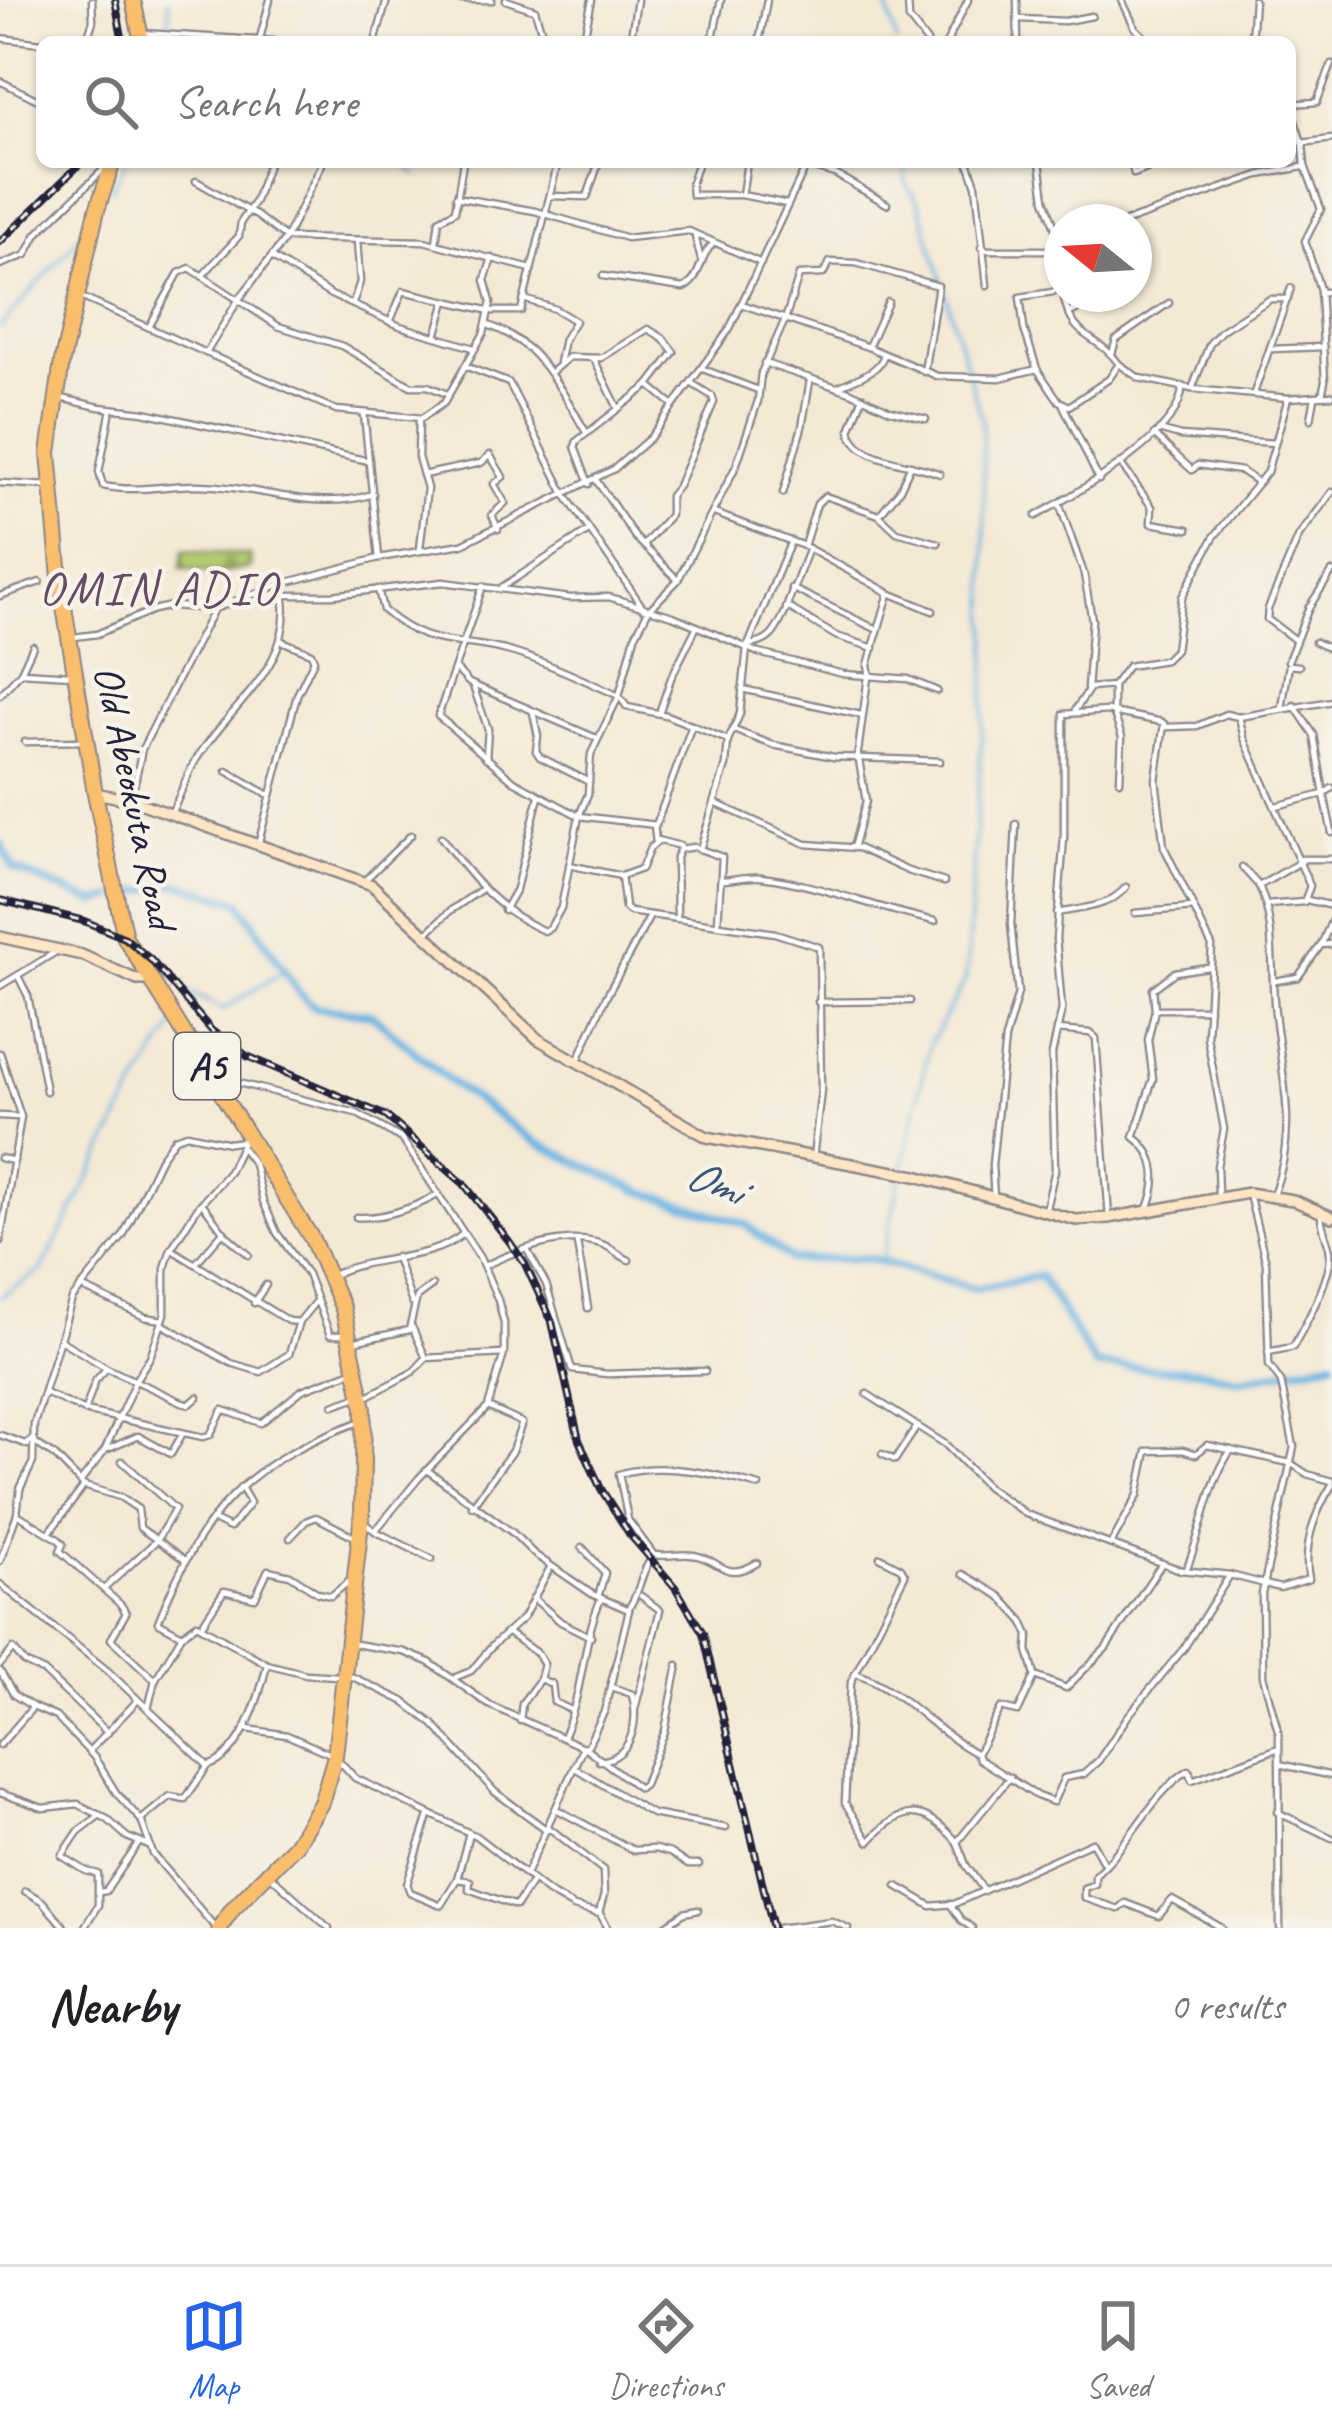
<!DOCTYPE html>
<style>
:root{--surface:#fff;--page:#f6f6f6;--text:#202124;--muted:#757577;--line:#e0e0e0;--accent:#2563eb}
body{margin:0;font-family:Caveat,sans-serif;background:var(--page);color:var(--text)}
.compass{position:absolute;left:1044px;top:204px;width:108px;height:108px;border-radius:50%;background:var(--surface);box-shadow:0 3px 9px #0004;rotate:288deg}
.list{margin:0;padding:0;list-style:none}
h2{display:flex;justify-content:space-between;align-items:center;height:156px;margin:0;padding:0 48px;font-size:51px}
h2 small{font-size:39px;font-weight:400;color:var(--muted)}
.icon{flex:none;width:66px;height:66px;fill:none;stroke:currentColor;stroke-width:2;stroke-linecap:round;stroke-linejoin:round}
.map{position:relative;flex:none;width:1332px;height:1928px;overflow:hidden}
.search{position:absolute;background:var(--surface);box-shadow:0 3px 9px #0004;left:36px;right:36px;top:36px;height:132px;display:flex;align-items:center;gap:30px;box-sizing:border-box;padding:0 42px;border-radius:18px;color:var(--muted);font-size:45px}
.sheet{height:336px;background:var(--surface)}
nav{display:flex;justify-content:space-around;align-items:center;box-sizing:border-box;height:168px;border-top:3px solid var(--line);background:var(--surface);font-size:33px;color:var(--muted)}
nav a{display:grid;justify-items:center;gap:6px}
nav .on{color:var(--accent)}
.map>svg:first-child{display:block}
</style>
<div class="map">
<svg width="1332" height="1928" viewBox="0 0 1332 1928">
<defs>
<pattern id="cemetery-stones" width="16" height="16" patternUnits="userSpaceOnUse" patternTransform="scale(3)"><rect width="16" height="16" fill="#b3cb70"/><path d="M2 7V4a2 2 0 0 1 4 0v3zM10 15v-3a2 2 0 0 1 4 0v3z" fill="#9aae62"/></pattern>
</defs>
<rect width="100%" height="100%" fill="#f7f3e8"/>
<filter id="ink" filterUnits="userSpaceOnUse"><feTurbulence type="fractalNoise" baseFrequency=".00833" numOctaves="2"/><feDisplacementMap in="SourceGraphic" scale="24" xChannelSelector="R" yChannelSelector="G"/><feConvolveMatrix kernelMatrix="1 2 1 2 8 2 1 2 1" color-interpolation-filters="sRGB"/></filter>
<filter id="wash" filterUnits="userSpaceOnUse"><feTurbulence type="fractalNoise" baseFrequency=".004" numOctaves="4" result="noise"/><feDisplacementMap in="SourceGraphic" scale="48" xChannelSelector="R" yChannelSelector="G"/><feGaussianBlur stdDeviation="2.7" result="paint"/><feColorMatrix in="noise" values="0 0 0 0 0 0 0 0 0 0 0 0 0 0 0 0 0 1.4 0 .05"/><feComposite in="paint" operator="in"/></filter>
<g filter="url(#wash)">
<rect width="100%" height="100%" fill="#f4e9d5"/>
<polygon fill="url(#cemetery-stones)" stroke="#6a7656" stroke-width="3" points="184,550 250,556 250,568 215,574 181,568"/>
<g fill="none" stroke-linecap="round" stroke-linejoin="round">
<g stroke="#69b4e2" stroke-width="3">
<polyline points="168,0 169,30"/>
<polyline points="885,0 897,42"/>
<polyline points="169,38 169,42"/>
<polyline points="403,162 417,175"/>
<polyline points="111,189 126,162"/>
<polyline points="0,327 86,229"/>
<polyline points="186,991 224,1009 285,970"/>
<polyline points="882,1261 930,1043 966,979 988,641 982,420 919,203 906,184 904,162"/>
<polyline points="0,1297 42,1270 134,1091 174,1026"/>
</g>
<g stroke="#69b4e2" stroke-width="8">
<polyline points="0,843 14,869 96,903 113,898"/>
<polyline points="123,896 176,883 240,902 299,993 314,1007 371,1014 454,1085 537,1143 640,1191 745,1224 791,1260 869,1258 975,1289 1040,1276 1096,1366 1197,1370 1242,1379 1332,1361"/>
</g>
</g>
</g>
<g filter="url(#ink)">
<g fill="none" stroke-linecap="round" stroke-linejoin="round">
<defs>
<g id="street">
<polyline points="446,0 492,0"/>
<polyline points="506,0 535,10 542,33 538,42"/>
<polyline points="908,0 909,19 927,42"/>
<polyline points="1017,0 1018,42"/>
<polyline points="1122,0 1135,28 1150,42"/>
<polyline points="1019,19 1065,21 1092,16"/>
<polyline points="141,33 289,42"/>
<polyline points="0,38 42,43"/>
<polyline points="260,38 270,0"/>
<polyline points="86,42 93,21 92,0"/>
<polyline points="375,42 387,0"/>
<polyline points="583,42 592,0"/>
<polyline points="630,42 637,0"/>
<polyline points="712,42 721,0"/>
<polyline points="759,42 767,0"/>
<polyline points="947,42 968,0"/>
<polyline points="1251,42 1254,0"/>
<polyline points="0,81 42,102"/>
<polyline points="1290,104 1317,102 1332,64"/>
<polyline points="1290,106 1302,143 1332,139"/>
<polyline points="1303,143 1305,166 1321,209 1305,241 1320,290 1325,381 1322,395"/>
<polyline points="698,162 691,183 692,195 742,195 787,204"/>
<polyline points="968,162 976,185 987,285"/>
<polyline points="1040,162 1045,199 1056,231 1062,290"/>
<polyline points="1131,162 1134,174 1163,162"/>
<polyline points="806,166 835,174 887,204"/>
<polyline points="196,181 257,216 286,238 424,241 531,269"/>
<polyline points="742,195 747,162"/>
<polyline points="551,196 587,197 599,162"/>
<polyline points="456,197 535,211 627,238 689,231 761,263"/>
<polyline points="1126,222 1259,175 1303,167"/>
<polyline points="695,236 701,260"/>
<polyline points="436,243 439,220 455,211 463,162"/>
<polyline points="981,247 988,250 1062,250"/>
<polyline points="273,258 331,295 400,326 474,348"/>
<polyline points="0,265 26,255 37,234 107,166"/>
<polyline points="202,276 239,236 241,222 255,201 269,162"/>
<path d="M603 276 683 288C702 280 698 256 714 243"/>
<polyline points="1320,292 1332,292"/>
<polyline points="83,298 206,353 239,299 286,238 323,162"/>
<polyline points="524,299 555,309 575,321 564,339 559,363"/>
<polyline points="353,303 360,282 357,240"/>
<path d="M741 304 868 347 937 376 1000 378 1037 369 1059 401 1069 406 1109 379 1119 364C1097 333 1072 342 1063 294"/>
<polyline points="1068,313 1123,294"/>
<polyline points="390,322 403,291 491,311 521,311 558,162"/>
<path d="M488 325C540 343 559 387 586 432"/>
<polyline points="149,327 179,273 190,268 278,326 342,346 411,386 428,386 447,394"/>
<polyline points="436,336 446,301"/>
<polyline points="868,347 888,302"/>
<polyline points="1271,349 1323,347"/>
<polyline points="206,353 336,410 422,418 444,403 484,333 491,302 485,280 492,258"/>
<polyline points="1112,354 1116,340 1169,303"/>
<polyline points="594,359 618,408"/>
<polyline points="764,363 851,392 890,410 926,419"/>
<polyline points="1119,364 1139,378 1192,389 1288,398 1332,395"/>
<polyline points="465,366 509,383 566,496 644,609"/>
<polyline points="703,369 758,390"/>
<polyline points="1037,369 1024,329 1020,297 1053,292 1061,286"/>
<polyline points="550,373 569,357 601,358 648,329 663,338 674,352 649,385 577,441 575,447 589,484"/>
<polyline points="649,385 672,404"/>
<path d="M838 387C853 379 880 373 884 354"/>
<polyline points="1192,389 1210,343 1222,330 1270,299 1288,299"/>
<polyline points="1254,393 1291,288"/>
<path d="M863 397 850 430C856 462 914 462 940 474"/>
<polyline points="61,398 99,407 144,412 369,461"/>
<polyline points="1063,405 1099,480"/>
<path d="M111 409 99 472 103 486C136 493 165 485 197 485 257 485 315 513 373 494"/>
<polyline points="364,414 379,558"/>
<polyline points="419,419 418,457 427,488 420,549"/>
<polyline points="1311,419 1315,397"/>
<polyline points="1159,430 1180,436 1275,443"/>
<polyline points="1154,435 1192,470 1198,465 1241,471 1256,481 1256,485"/>
<polyline points="1120,463 1152,507 1151,523 1188,529"/>
<polyline points="423,475 481,463 490,455 503,477 494,484 505,503 492,515 498,529"/>
<polyline points="596,480 635,537 678,580"/>
<polyline points="0,483 49,486"/>
<polyline points="783,493 802,427 810,381"/>
<polyline points="1059,503 1084,574 1092,620 1087,689"/>
<polyline points="714,513 804,546 889,593 933,611"/>
<polyline points="879,515 899,491 911,465"/>
<path d="M1036 516C1074 494 1184 435 1182 386"/>
<polyline points="644,545 670,515 670,496 678,486 714,402 712,396 691,383"/>
<polyline points="804,546 817,504 825,496 879,515 897,532 938,543"/>
<polyline points="483,586 438,716 514,781 579,816 656,825 692,725"/>
<polyline points="502,587 587,532"/>
<polyline points="791,588 878,630"/>
<path d="M378 589 383 610C429 649 448 637 504 650 543 660 582 679 619 696L627 707 666 715 728 740"/>
<polyline points="283,595 332,595 443,582 570,598 609,597 673,616 759,653 843,674 908,679 937,691"/>
<polyline points="0,596 40,582"/>
<polyline points="786,608 809,548"/>
<polyline points="74,637 97,634 153,610 171,606 214,609 281,584 379,558 462,544 614,469 650,438 729,330 808,162"/>
<polyline points="1295,640 1267,619 1268,609 1299,536 1332,492"/>
<polyline points="1315,642 1332,650"/>
<path d="M748 645C775 643 777 626 788 607L836 636 874 648"/>
<polyline points="1288,661 1309,607 1332,572"/>
<polyline points="457,670 469,683 596,738"/>
<polyline points="21,672 73,675"/>
<polyline points="870,677 868,665 889,593"/>
<polyline points="474,689 488,729 486,758"/>
<polyline points="742,689 861,715"/>
<polyline points="0,695 21,672 33,646"/>
<polyline points="1282,708 1289,665 1299,666"/>
<polyline points="1075,710 1090,688 1113,686 1128,666 1165,660 1175,650 1182,597 1214,537 1267,472 1288,398"/>
<polyline points="533,712 538,736 536,751 540,757 589,782"/>
<polyline points="659,713 671,678 697,626"/>
<polyline points="1113,713 1113,686"/>
<polyline points="1114,714 1122,737 1120,781"/>
<polyline points="1239,717 1332,701"/>
<polyline points="1164,724 1156,780 1164,847 1212,946 1207,1037 1224,1129 1217,1166 1218,1194"/>
<polyline points="734,730 773,745 834,757 940,761"/>
<polyline points="25,742 85,741"/>
<polyline points="857,759 868,677"/>
<polyline points="227,771 269,795"/>
<polyline points="1332,788 1324,794 1332,833"/>
<polyline points="131,800 142,749 214,609"/>
<polyline points="715,803 806,844 858,848 908,871 944,882"/>
<polyline points="1276,806 1324,794 1314,735 1294,705"/>
<path d="M172 811C181 795 186 776 196 760 230 705 296 665 283 593"/>
<path d="M441 837C471 878 497 910 544 931L550 928 561 908 579 816 588 794 591 754 619 696 635 636 648 611 678 580 736 466 758 401 761 373 785 320 799 275 823 274 830 262 856 263 938 286 924 372"/>
<polyline points="657,840 680,846"/>
<polyline points="258,845 297,695 314,660 311,653 282,641"/>
<polyline points="853,848 866,801 859,760"/>
<polyline points="700,849 726,765 728,740 740,714 747,648 791,541"/>
<polyline points="1301,859 1332,859"/>
<polyline points="569,865 621,876 625,908 630,912 775,933 819,947 821,1090 813,1158"/>
<polyline points="1242,867 1259,886"/>
<polyline points="621,876 641,869 650,848 656,843 654,825"/>
<path d="M723 880C736 879 748 876 761 877 820 884 876 909 935 921"/>
<polyline points="364,881 411,835"/>
<polyline points="1307,900 1332,906"/>
<polyline points="504,910 516,889 539,796"/>
<path d="M1057 913C1082 908 1110 907 1126 887"/>
<polyline points="1135,913 1193,908"/>
<polyline points="677,916 676,857 680,849 694,847 722,857 718,923"/>
<polyline points="426,934 450,911 482,889"/>
<polyline points="1321,945 1332,920"/>
<polyline points="18,976 28,996 46,1091"/>
<polyline points="1275,981 1298,977 1321,945 1332,944"/>
<polyline points="0,986 59,950"/>
<polyline points="818,1002 910,1001"/>
<polyline points="1155,1009 1209,1009"/>
<polyline points="1057,1030 1090,1033 1096,1038 1109,1218"/>
<polyline points="0,1053 21,1117 0,1242"/>
<polyline points="578,1060 605,999 650,916"/>
<polyline points="219,1078 356,1113 402,1139 480,1258 498,1300 504,1323 504,1354 488,1407 419,1478 375,1531 367,1525"/>
<polyline points="0,1116 18,1117"/>
<polyline points="241,1147 254,1164 263,1201 277,1233 307,1274 330,1335 347,1335"/>
<polyline points="0,1158 14,1161"/>
<polyline points="1249,1194 1266,1263 1269,1365 1281,1382 1294,1447 1262,1594 1263,1676 1279,1734 1280,1928"/>
<path d="M1273 1195C1299 1129 1282 1080 1275 1013 1270 970 1277 927 1259 886L1302 861"/>
<polyline points="994,1198 992,1165 1005,1039 1018,993 1011,924 1016,824"/>
<polyline points="202,1203 225,1234 249,1255"/>
<path d="M1147 1211C1159 1183 1159 1155 1134 1137L1153 1079 1148 1040 1155 1009 1153 989 1175 972 1208 967"/>
<polyline points="1045,1212 1055,1170 1052,1054 1062,1009 1056,939 1064,837 1064,714 1107,711 1162,722 1167,727 1197,726 1226,714 1239,717 1244,738 1310,886 1304,902 1267,905"/>
<path d="M356 1217C383 1219 416 1207 439 1194"/>
<polyline points="577,1243 588,1308"/>
<polyline points="171,1249 288,1321 299,1322 315,1302"/>
<polyline points="527,1250 546,1284 572,1370 607,1374 705,1371"/>
<polyline points="396,1257 412,1303"/>
<polyline points="196,1263 224,1231"/>
<path d="M484 1266C517 1250 567 1231 604 1245 613 1249 620 1256 629 1260"/>
<path d="M333 1275C373 1254 429 1263 463 1234"/>
<polyline points="81,1287 145,1317 163,1320"/>
<polyline points="254,1303 266,1285"/>
<polyline points="162,1324 231,1363 261,1372 289,1354 299,1322"/>
<polyline points="412,1327 426,1358"/>
<polyline points="60,1340 107,1368 182,1402 190,1404 198,1397"/>
<polyline points="352,1342 409,1330 417,1297 432,1286"/>
<path d="M1268 1352 1293 1347C1305 1325 1331 1279 1330 1254 1330 1243 1322 1231 1321 1216"/>
<polyline points="45,1393 85,1411 203,1437 210,1435 223,1410 261,1423 302,1390 353,1371"/>
<path d="M867 1394 945 1444 987 1487 1026 1514 1181 1570 1230 1575 1280 1588 1309 1579C1302 1547 1315 1512 1332 1485"/>
<polyline points="366,1397 413,1372 426,1358 504,1354"/>
<polyline points="334,1405 357,1397"/>
<polyline points="85,1411 95,1381 106,1369"/>
<polyline points="0,1435 28,1445"/>
<polyline points="26,1444 31,1440 55,1456 84,1486 120,1497 138,1509 140,1528 185,1560"/>
<polyline points="108,1449 138,1436 171,1454 183,1433"/>
<polyline points="882,1454 895,1460 916,1428"/>
<polyline points="1292,1464 1307,1474 1332,1481"/>
<polyline points="427,1470 513,1533 534,1554 592,1594 629,1610 604,1712 588,1745 583,1747 526,1874"/>
<polyline points="81,1481 105,1450 136,1379 150,1357 165,1314 165,1268 171,1249 198,1207 229,1172 243,1142"/>
<polyline points="472,1506 512,1451 522,1423 488,1407"/>
<polyline points="17,1514 58,1539 63,1544 60,1551 121,1605 126,1613 111,1639 155,1680 182,1635 197,1624 267,1664 306,1674 353,1677 403,1701 433,1724 495,1792 547,1830"/>
<polyline points="213,1520 230,1528 250,1503 241,1487"/>
<polyline points="375,1531 432,1559"/>
<polyline points="49,1533 84,1486"/>
<polyline points="290,1538 306,1521 316,1517 355,1537"/>
<polyline points="1111,1544 1138,1495 1147,1451 1183,1450 1196,1454 1207,1445 1290,1463"/>
<polyline points="582,1547 605,1573 598,1597"/>
<path d="M654 1555 628 1520 619 1474C662 1461 718 1474 759 1486"/>
<path d="M880 1557 901 1568 905 1575 851 1682 845 1803 869 1842C901 1805 924 1804 957 1842"/>
<polyline points="0,1561 17,1514 20,1489 33,1462 34,1424 72,1299 123,1236 160,1159 175,1138 187,1134 229,1143 244,1141"/>
<polyline points="1162,1563 1106,1648 1066,1688 1035,1676 1018,1712 1001,1708 977,1754 979,1759 1037,1796 1053,1802 1064,1778 1084,1774 1099,1760 1128,1716 1184,1648 1230,1575"/>
<path d="M1186 1570C1203 1530 1207 1486 1231 1450"/>
<polyline points="963,1574 1000,1596 1022,1620 1029,1635 1028,1650 1035,1676"/>
<polyline points="0,1584 108,1671 208,1766"/>
<polyline points="105,1588 156,1541 175,1509 122,1461"/>
<polyline points="533,1598 561,1622 591,1637"/>
<path d="M628 1609C641 1592 640 1571 654 1555 668 1557 681 1553 693 1555 722 1559 723 1583 757 1563"/>
<polyline points="203,1623 224,1591 255,1598 268,1570 290,1575 318,1593 331,1596 352,1579"/>
<polyline points="508,1633 538,1654 544,1664 540,1679 552,1684 554,1702 571,1710"/>
<path d="M182 1635 158 1622C202 1511 246 1463 359 1422"/>
<polyline points="348,1643 404,1652 429,1662 489,1705 587,1749 639,1788 644,1784 665,1731 678,1665"/>
<polyline points="0,1665 13,1649 25,1663 44,1672 108,1733"/>
<polyline points="0,1671 14,1695 33,1707"/>
<path d="M858 1674C903 1690 934 1732 977 1754"/>
<polyline points="456,1677 471,1671 494,1644 523,1618 551,1566"/>
<polyline points="148,1709 155,1680"/>
<polyline points="635,1709 660,1610 641,1596"/>
<polyline points="520,1721 522,1703 540,1679"/>
<polyline points="247,1729 287,1735 335,1756 355,1778 476,1836 548,1892 574,1907 600,1914 608,1928"/>
<path d="M563 1737C584 1693 581 1643 601 1599"/>
<polyline points="0,1745 33,1707 56,1717 94,1757 117,1794 141,1820 153,1854 214,1926"/>
<polyline points="89,1751 137,1701"/>
<path d="M599 1761C633 1758 639 1721 632 1694L611 1687"/>
<polyline points="1279,1764 1332,1776"/>
<polyline points="575,1768 652,1814 726,1828"/>
<polyline points="0,1793 43,1808 78,1804 107,1819 127,1837 149,1846"/>
<polyline points="556,1809 633,1850 655,1849 670,1853 688,1865 699,1865"/>
<polyline points="1277,1812 1332,1838"/>
<polyline points="429,1816 407,1884 410,1892 441,1905 457,1879 470,1881 469,1889 516,1906 532,1881"/>
<path d="M141 1820 170 1796 185 1799 208 1766C242 1756 260 1696 267 1664"/>
<polyline points="548,1827 603,1870 604,1895 599,1913"/>
<path d="M1105 1865C1132 1838 1158 1788 1189 1770L1192 1780 1279 1748"/>
<polyline points="272,1877 329,1928"/>
<polyline points="457,1879 469,1833"/>
<polyline points="897,1886 931,1906 954,1904 1092,1842 1105,1865 1095,1875 1095,1884 1084,1888 1084,1898 1118,1909 1125,1903 1159,1916 1172,1900 1222,1928"/>
<polyline points="983,1889 966,1865 957,1842 1010,1777"/>
<polyline points="25,1891 42,1901 65,1928"/>
<polyline points="99,1892 106,1891 139,1843"/>
<polyline points="950,1904 961,1920 972,1928"/>
<polyline points="84,1928 98,1905 98,1874 86,1871 62,1856 78,1832 100,1815"/>
<polyline points="662,1928 684,1913 698,1910"/>
<polyline points="779,1928 832,1921 848,1928"/>
</g>
<g id="secondary">
<polyline points="95,793 131,800 372,885 538,1039 707,1137 916,1176 1076,1220 1109,1218 1248,1193 1293,1200 1332,1217"/>
<polyline points="0,937 82,955 137,980 152,980"/>
</g>
<g id="highway">
<polyline points="133,0 142,42"/>
<polyline points="113,162 97,210 62,361 49,453 61,589 95,793 125,938 312,1239 343,1309 364,1408 362,1514 335,1756 321,1803 295,1845 233,1908 219,1928"/>
</g>
</defs>
<use href="#street" stroke="#8b8688" stroke-width="9"/>
<use href="#secondary" stroke="#8b8688" stroke-width="14"/>
<use href="#highway" stroke="#8b8688" stroke-width="18"/>
<use href="#street" stroke="#fff" stroke-width="4.5"/>
<use href="#secondary" stroke="#fde5c5" stroke-width="9"/>
<use href="#highway" stroke="#fabe6d" stroke-width="14"/>
<defs>
<g id="rail">
<polyline points="115,0 123,42"/>
<polyline points="0,242 82,162"/>
<polyline points="0,900 84,921 125,938 151,960 212,1031 247,1056 386,1116 464,1184 509,1241 525,1264 552,1322 579,1440 601,1489 630,1535 675,1587 703,1633 773,1928"/>
</g>
</defs>
<use href="#rail" stroke="#22223b" stroke-width="8"/>
<use href="#rail" stroke="#f7f3e8" stroke-width="3" stroke-dasharray="9" stroke-linecap="butt"/>
</g>
</g>
<g text-anchor="middle" dominant-baseline="central" stroke-width="9" stroke-linejoin="round" paint-order="stroke">
<rect fill="#f7f3e8" stroke="#62616f" stroke-width="3" x="174" y="1033" width="66" height="66" rx="9"/>
<g font-size="39" font-weight="bold" fill="#22223b">
<text x="207" y="1066">A5</text>
</g>
<g font-size="42" fill="#22223b" stroke="#f7f3e8">
<text transform="translate(135 797) rotate(78)">Old Abeokuta Road</text>
</g>
<g font-size="45" font-style="italic" fill="#3b5575" stroke="#f7f3e8">
<text transform="translate(715 1182) rotate(20)">Omi</text>
</g>
<g font-size="48" letter-spacing="3" fill="#654d65" stroke="#f7f3e8">
<text x="159" y="588">OMIN ADIO</text>
</g>
</g>
</svg>
<svg class="compass" viewBox="-18 -18 36 36"><path d="M0-13l5 13h-10z" fill="#e53935"/><path d="M0 13l5-13h-10z" fill="#757577"/></svg>
<div class="search"><svg class="icon" aria-label="search" viewBox="0 0 24 24"><circle cx="10" cy="10" r="6"/><path d="M15 15l6 6"/></svg>Search here</div>
</div>
<section class="sheet">
<h2>Nearby<small>0 results</small></h2>
<ul class="list">
</ul>
</section>
<nav>
<a class="on"><svg class="icon" aria-label="map" viewBox="0 0 24 24"><path d="M3 6l6-2 6 2 6-2v14l-6 2-6-2-6 2zM9 4v14M15 6v14"/></svg>Map</a>
<a><svg class="icon" aria-label="directions" viewBox="0 0 24 24"><path d="M12 3l9 9-9 9-9-9zM9 14v-3h6M13 9l2 2-2 2"/></svg>Directions</a>
<a><svg class="icon" aria-label="saved" viewBox="0 0 24 24"><path d="M7 4h10v16l-5-4-5 4z"/></svg>Saved</a>
</nav>
